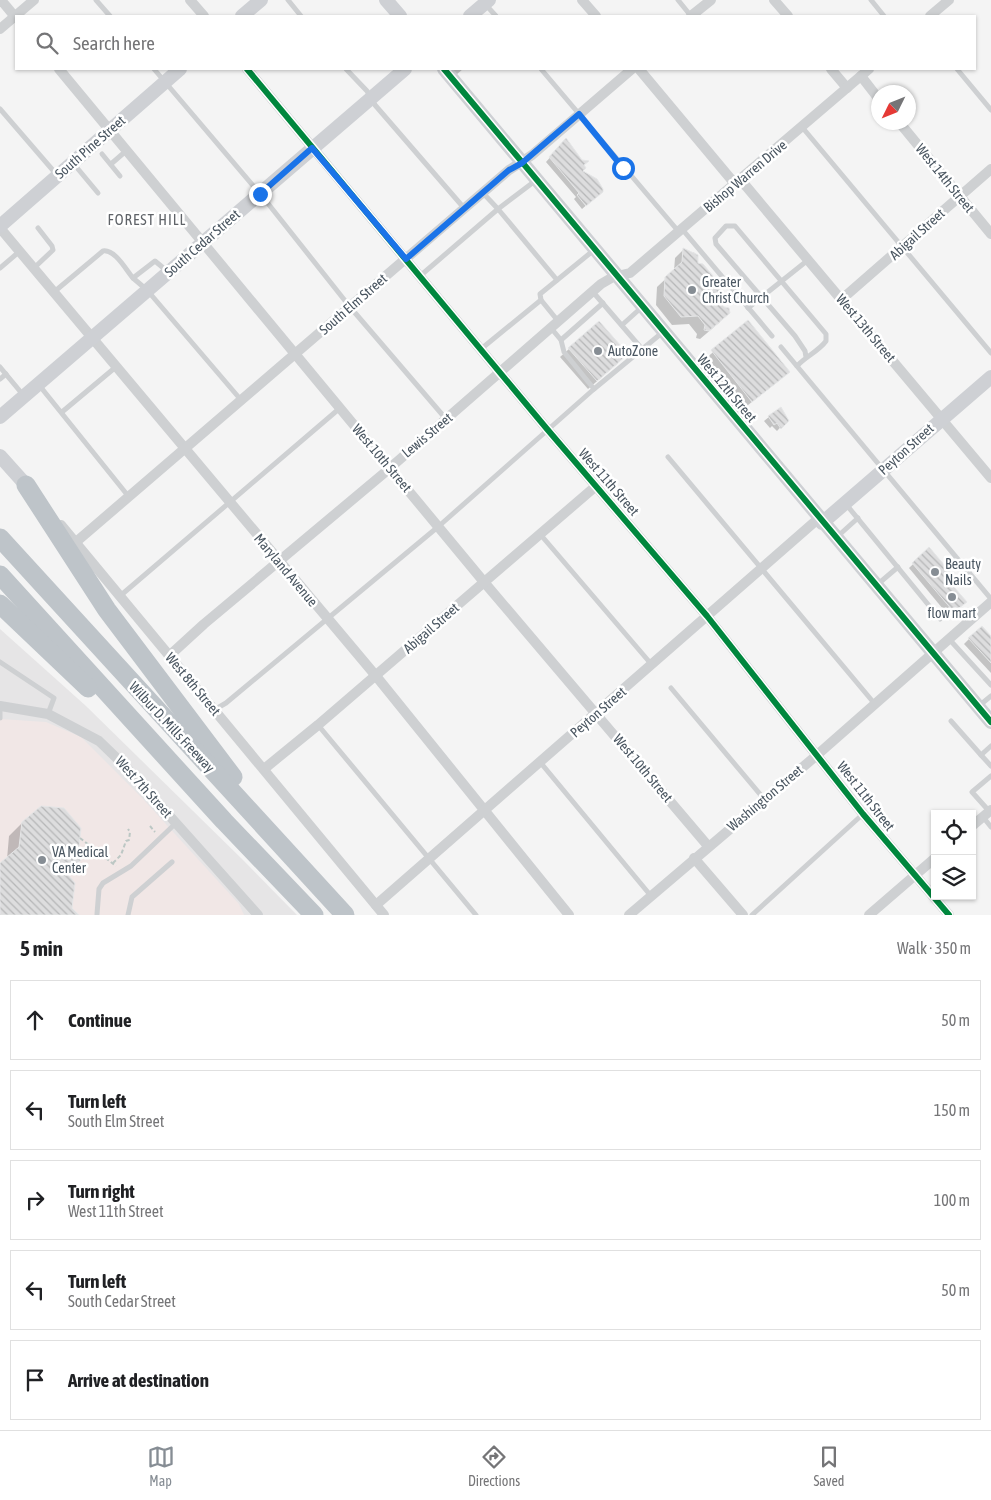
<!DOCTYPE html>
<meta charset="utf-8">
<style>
:root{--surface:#fff;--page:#f2f2f2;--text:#202124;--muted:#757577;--line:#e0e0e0;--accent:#868d94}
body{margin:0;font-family:"Asap Condensed",sans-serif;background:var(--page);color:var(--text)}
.controls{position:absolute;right:15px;bottom:15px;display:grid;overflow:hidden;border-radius:0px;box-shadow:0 1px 4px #0004}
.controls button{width:45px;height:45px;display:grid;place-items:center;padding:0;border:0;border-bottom:1px solid var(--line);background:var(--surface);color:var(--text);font:25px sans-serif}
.compass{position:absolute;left:871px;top:85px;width:45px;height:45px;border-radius:50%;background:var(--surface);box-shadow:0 1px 4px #0004;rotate:227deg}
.stop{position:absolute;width:15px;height:15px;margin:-11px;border:4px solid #1a73e8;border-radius:50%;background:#fff}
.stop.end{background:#1a73e8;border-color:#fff;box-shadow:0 1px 5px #0008}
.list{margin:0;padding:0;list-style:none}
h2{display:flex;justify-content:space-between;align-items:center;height:65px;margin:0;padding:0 20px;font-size:21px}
h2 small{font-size:16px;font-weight:400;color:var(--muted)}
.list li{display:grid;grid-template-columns:32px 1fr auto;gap:15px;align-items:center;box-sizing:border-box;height:80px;margin:0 10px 10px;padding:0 10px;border:1px solid var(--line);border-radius:0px}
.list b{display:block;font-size:19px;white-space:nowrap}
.list p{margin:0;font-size:16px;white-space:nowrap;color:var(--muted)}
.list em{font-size:16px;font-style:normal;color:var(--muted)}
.icon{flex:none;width:28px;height:28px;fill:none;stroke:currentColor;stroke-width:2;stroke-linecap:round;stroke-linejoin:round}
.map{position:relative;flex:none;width:991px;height:915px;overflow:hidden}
.search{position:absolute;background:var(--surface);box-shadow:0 1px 4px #0004;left:15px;right:15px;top:15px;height:55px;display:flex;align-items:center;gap:12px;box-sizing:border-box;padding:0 18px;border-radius:0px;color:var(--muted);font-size:19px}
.sheet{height:515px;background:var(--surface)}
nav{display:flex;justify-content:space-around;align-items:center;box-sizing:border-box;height:70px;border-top:1px solid var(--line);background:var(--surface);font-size:14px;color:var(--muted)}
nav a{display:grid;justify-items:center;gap:2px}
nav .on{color:var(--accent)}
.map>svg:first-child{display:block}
</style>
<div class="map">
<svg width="991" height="915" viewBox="0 0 991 915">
<defs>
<pattern id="building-back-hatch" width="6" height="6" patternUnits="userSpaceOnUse" patternTransform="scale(1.25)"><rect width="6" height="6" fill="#ddddde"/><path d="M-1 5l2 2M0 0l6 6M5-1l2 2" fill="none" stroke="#b5b6b7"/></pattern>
</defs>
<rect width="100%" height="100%" fill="#f4f4f4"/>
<polygon fill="#e6e5e6" points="0,629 86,706 243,860 297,915 0,915"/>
<polygon fill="#f1e7e6" points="0,719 46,722 81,737 144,800 239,904 244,915 0,915"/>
<g fill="#0003">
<polygon points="451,69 463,69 456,75"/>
<polygon points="562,144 582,165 581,172 598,195 582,209 574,199 576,197 546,162"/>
<polygon points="683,250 695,253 697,264 720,322 700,339 696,338 697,334 689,324 672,325 656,305 657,287 674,271 675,258"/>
<polygon points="748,322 780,380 743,409 704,360"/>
<polygon points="569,349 618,363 588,389 560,357"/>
<polygon points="780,408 787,420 777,431 772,426 770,428 764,421"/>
<polygon points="929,549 960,607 948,615 909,568"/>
<polygon points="991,638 991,673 964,644 969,639"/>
<polygon points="22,823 79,860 65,874 71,908 77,915 0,915 0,863 7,859 9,836"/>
</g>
<g fill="url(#building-back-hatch)" stroke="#e5e6e7">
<polygon points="566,138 582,160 589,161 584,165 586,168 583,171 597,179 603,189 603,192 586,206 577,195 579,193 549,157"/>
<polygon points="683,248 698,255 698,263 703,264 719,283 721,303 724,307 729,308 730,313 709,331 704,330 705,325 698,316 681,317 664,296 665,277 682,262"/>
<polygon points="748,320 790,372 752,402 711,350"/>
<polygon points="599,321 628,354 597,381 568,348"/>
<polygon points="781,407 789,421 781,429 777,423 774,425 768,416"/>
<polygon points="929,547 951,573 946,578 967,602 955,611 953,611 912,563"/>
<polygon points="982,626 991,636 991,663 968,638"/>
<polygon points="41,806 64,808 81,828 78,856 81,860 66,872 75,883 72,908 79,915 0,915 0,863 19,847 22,822"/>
</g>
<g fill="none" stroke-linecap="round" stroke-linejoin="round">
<g stroke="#bcc7c4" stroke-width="2" stroke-dasharray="4 2.5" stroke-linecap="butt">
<polyline points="150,826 155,832"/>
<polyline points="80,838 116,866"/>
<polyline points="113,863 121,855 126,841 129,840 130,832 128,829"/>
</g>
<g stroke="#ced0d2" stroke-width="5">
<polyline points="96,0 110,16"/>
<polyline points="288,0 301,16"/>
<polyline points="678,0 691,16"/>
<polyline points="871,0 884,16"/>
<polyline points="485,4 496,16"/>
<polyline points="154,69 266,201 350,307 446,419"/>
<polyline points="346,69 367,91 375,105 464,208"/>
<polyline points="541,69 679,232"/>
<polyline points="957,69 991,110"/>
<polyline points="0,109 57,175"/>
<polyline points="802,127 991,353"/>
<polyline points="102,154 120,176"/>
<polyline points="73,163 98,193"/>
<polyline points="111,164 126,151"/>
<polyline points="483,193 498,209 535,181"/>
<polyline points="682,229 772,336"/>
<polyline points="0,268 20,251"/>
<polyline points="34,268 53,250 52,246 38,228"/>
<polyline points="167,271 155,261 133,278 147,290 241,400"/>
<polyline points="420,276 498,209 557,280"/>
<path d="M54 292 103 251C115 249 126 270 133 278"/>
<polyline points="593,292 642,349"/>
<polyline points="748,308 808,260"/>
<polyline points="558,321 541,300 540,294 594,250"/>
<polyline points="622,325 642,307"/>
<polyline points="561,340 603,303"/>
<polyline points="781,347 991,599"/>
<polyline points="481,349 541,300"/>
<path d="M797 366C806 356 819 351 826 341V334L735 226H726L715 238 716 244 795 336 805 351 806 357"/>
<polyline points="0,367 24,396"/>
<polyline points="0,379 6,374"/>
<polyline points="39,385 129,497"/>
<polyline points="594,389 663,332"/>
<polyline points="62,412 117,366"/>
<polyline points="668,457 874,703"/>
<polyline points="845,503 940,619"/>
<polyline points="540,534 652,665"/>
<polyline points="838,536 858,518"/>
<polyline points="878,584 898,567"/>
<polyline points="120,596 340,408"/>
<polyline points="949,639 991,685"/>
<polyline points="0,662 54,698 48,714"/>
<polyline points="671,688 764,799"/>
<polyline points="980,705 991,696"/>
<polyline points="214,710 226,703 439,526 594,389 564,352 561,340 551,328"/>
<polyline points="0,718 0,704"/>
<polyline points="951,721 981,755 991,746"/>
<polyline points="318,725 476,915"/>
<polyline points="981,755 991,766"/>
<polyline points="540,762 651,896"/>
<polyline points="989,811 972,792 991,776"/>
<polyline points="983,817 991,827"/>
<polyline points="97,914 99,889 103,883 131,866 176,823"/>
<polyline points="128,915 132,897 172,862"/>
<polyline points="752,915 863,814"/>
</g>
<g stroke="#ced0d2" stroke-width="10">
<polyline points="1,0 16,18"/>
<polyline points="190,0 204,16"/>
<polyline points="582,0 596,16"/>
<polyline points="774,0 788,16"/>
<polyline points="691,16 711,0"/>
<polyline points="930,16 949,0"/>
<polyline points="0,29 34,0"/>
<polyline points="59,69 484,582 708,846"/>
<polyline points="247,69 547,429 707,616 863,814 949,915"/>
<polyline points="639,69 735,184"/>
<polyline points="831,69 847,88"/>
<polyline points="861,76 878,98"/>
<polyline points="899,122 991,234"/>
<polyline points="740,179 991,478"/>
<polyline points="0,228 376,676 569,915"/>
<polyline points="842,299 991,169"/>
<polyline points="61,525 384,915"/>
<polyline points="76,542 509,170 532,155 632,69"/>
<polyline points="169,656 204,624 383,474 601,284 613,277 630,273 869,69"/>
<polyline points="0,706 48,714 99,741 125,766 258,915"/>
<polyline points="264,769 318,725 596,486"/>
<polyline points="972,826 991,810"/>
<polyline points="694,858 743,915"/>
<polyline points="376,905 819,518"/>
<polyline points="629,915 817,755 991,602"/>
<polyline points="869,915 935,858"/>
</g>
<g stroke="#ced0d4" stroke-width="14">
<polyline points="386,0 400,16"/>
<polyline points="242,16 261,0"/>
<polyline points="470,16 489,0"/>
<polyline points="444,69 991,722"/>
<polyline points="0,226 180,69"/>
<polyline points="0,417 405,69"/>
<polyline points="0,456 26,485"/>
<polyline points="822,523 991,377"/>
</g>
<g stroke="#bec4c9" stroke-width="19">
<polyline points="26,485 107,610 233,777"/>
<polyline points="0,538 345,915"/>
<polyline points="0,575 224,821 314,915"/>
<polyline points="0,604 88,688"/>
</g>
<defs>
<g id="cycleway">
<polyline points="247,69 547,429 707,616 863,814 949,915"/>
<polyline points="444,69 991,722"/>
</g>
</defs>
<use href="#cycleway" stroke="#fff" stroke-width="9"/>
<use href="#cycleway" stroke="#00873e" stroke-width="6"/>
</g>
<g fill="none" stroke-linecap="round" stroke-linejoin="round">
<polyline stroke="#1a73e8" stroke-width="6" points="260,194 312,148 406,259 509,170 522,163 579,114 623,168"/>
</g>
<g fill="#868d94" stroke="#fff" stroke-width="2">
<circle cx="692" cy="290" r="5"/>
<circle cx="598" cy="351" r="5"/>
<circle cx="935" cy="572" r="5"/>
<circle cx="952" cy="597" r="5"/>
<circle cx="42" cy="860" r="5"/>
</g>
<g text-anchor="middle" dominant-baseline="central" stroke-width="5" stroke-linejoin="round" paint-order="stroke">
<g font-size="14" fill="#4a5661" stroke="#fff">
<text transform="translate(90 147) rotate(-41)">South Pine Street</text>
<text transform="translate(745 176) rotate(-40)">Bishop Warren Drive</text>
<text transform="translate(945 178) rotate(51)">West 14th Street</text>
<text transform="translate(917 234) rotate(-42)">Abigail Street</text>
<text transform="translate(202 243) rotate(-41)">South Cedar Street</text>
<text transform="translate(353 304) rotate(-41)">South Elm Street</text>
<text transform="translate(866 328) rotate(50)">West 13th Street</text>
<text transform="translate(727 388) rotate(50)">West 12th Street</text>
<text transform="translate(427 435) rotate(-40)">Lewis Street</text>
<text transform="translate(906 449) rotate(-42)">Peyton Street</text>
<text transform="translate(382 458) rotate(50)">West 10th Street</text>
<text transform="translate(609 482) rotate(49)">West 11th Street</text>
<text transform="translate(286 570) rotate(50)">Maryland Avenue</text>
<text transform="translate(431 628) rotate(-41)">Abigail Street</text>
<text transform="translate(193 684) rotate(50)">West 8th Street</text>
<text transform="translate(598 712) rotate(-41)">Peyton Street</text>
<text transform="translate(172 727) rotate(47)">Wilbur D. Mills Freeway</text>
<text transform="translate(643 768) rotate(50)">West 10th Street</text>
<text transform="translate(144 787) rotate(48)">West 7th Street</text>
<text transform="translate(866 796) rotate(52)">West 11th Street</text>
<text transform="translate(765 798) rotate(-40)">Washington Street</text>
</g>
<g font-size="14" fill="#4a5661" stroke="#fff" text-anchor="start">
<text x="702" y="282">Greater<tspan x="702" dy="16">Christ Church</tspan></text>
<text x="608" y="351">AutoZone</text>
<text x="945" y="564">Beauty<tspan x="945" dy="16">Nails</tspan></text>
<text x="952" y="613" text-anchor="middle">flow mart</text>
<text x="52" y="852">VA Medical<tspan x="52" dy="16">Center</tspan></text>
</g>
<g font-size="15" letter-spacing="1" fill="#5f6368" stroke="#fff">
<text x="147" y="219">FOREST HILL</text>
</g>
</g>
</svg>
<div class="controls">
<button><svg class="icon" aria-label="locate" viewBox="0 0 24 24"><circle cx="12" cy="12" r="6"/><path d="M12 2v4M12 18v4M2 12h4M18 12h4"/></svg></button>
<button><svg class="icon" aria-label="layers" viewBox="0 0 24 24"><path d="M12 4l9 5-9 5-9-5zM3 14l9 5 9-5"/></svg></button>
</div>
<svg class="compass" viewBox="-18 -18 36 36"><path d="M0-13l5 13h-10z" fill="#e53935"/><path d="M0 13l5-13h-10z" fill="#757577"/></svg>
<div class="stop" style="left:623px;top:168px"></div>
<div class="stop end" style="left:260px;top:194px"></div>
<div class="search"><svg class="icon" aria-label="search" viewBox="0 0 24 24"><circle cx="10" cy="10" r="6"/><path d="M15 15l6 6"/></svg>Search here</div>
</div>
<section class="sheet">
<h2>5 min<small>Walk · 350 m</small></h2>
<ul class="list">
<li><svg class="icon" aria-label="ahead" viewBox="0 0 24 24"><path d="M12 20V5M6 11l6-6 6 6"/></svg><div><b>Continue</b></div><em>50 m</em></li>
<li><svg class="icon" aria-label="left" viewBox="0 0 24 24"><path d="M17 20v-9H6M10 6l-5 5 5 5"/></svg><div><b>Turn left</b><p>South Elm Street</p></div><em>150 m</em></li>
<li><svg class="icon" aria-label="right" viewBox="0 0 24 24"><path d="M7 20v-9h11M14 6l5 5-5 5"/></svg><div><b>Turn right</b><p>West 11th Street</p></div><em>100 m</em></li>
<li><svg class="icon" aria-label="left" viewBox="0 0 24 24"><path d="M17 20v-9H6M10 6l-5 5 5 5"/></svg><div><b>Turn left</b><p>South Cedar Street</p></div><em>50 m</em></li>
<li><svg class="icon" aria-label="arrive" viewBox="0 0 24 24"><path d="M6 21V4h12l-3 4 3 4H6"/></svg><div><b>Arrive at destination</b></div></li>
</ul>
</section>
<nav>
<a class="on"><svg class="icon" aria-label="map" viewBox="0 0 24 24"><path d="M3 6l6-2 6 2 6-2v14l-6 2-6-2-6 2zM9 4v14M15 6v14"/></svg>Map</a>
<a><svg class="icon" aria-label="directions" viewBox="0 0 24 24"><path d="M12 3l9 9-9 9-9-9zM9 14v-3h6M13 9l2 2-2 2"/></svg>Directions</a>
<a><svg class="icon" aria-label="saved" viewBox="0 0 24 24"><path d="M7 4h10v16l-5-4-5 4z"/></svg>Saved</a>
</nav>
